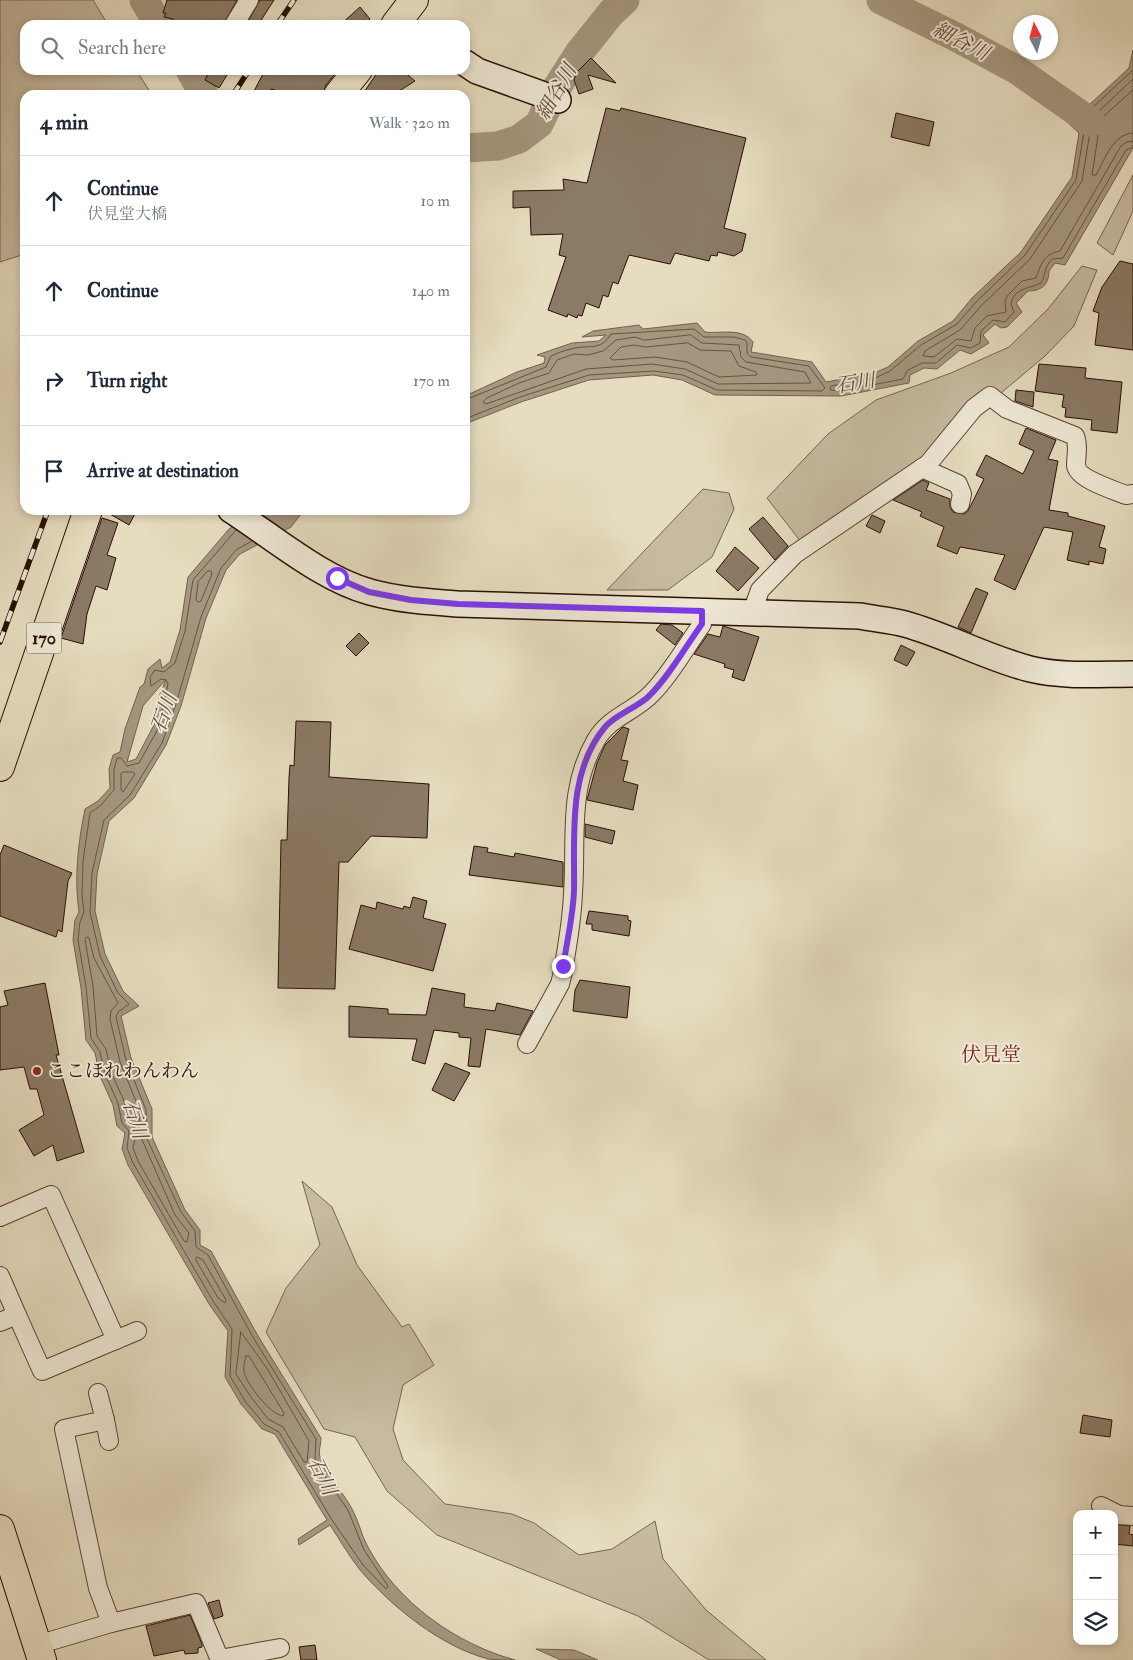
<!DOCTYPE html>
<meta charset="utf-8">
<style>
:root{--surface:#fff;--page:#f6f6f7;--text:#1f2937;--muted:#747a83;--line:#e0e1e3}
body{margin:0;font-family:"IM FELL Double Pica","Noto Serif JP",serif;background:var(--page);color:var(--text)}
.controls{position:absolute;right:15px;bottom:15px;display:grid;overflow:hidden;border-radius:10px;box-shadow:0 2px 8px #0003}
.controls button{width:45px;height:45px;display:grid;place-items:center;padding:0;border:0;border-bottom:1px solid var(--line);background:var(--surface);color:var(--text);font:25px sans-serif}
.compass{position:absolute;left:1013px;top:15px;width:45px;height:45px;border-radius:50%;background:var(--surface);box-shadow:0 2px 8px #0003;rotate:354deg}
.stop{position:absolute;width:15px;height:15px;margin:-11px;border:4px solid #7c3aed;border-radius:50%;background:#fff}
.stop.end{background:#7c3aed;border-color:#fff;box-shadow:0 1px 5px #0008}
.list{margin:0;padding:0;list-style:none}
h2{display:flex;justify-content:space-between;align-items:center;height:65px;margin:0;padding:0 20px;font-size:21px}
h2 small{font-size:16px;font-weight:400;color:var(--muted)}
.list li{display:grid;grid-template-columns:32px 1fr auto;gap:15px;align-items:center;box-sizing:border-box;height:90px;padding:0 20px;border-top:1px solid var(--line)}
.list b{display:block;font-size:19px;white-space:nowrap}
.list p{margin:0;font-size:16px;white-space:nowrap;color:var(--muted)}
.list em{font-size:16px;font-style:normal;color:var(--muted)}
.icon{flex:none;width:28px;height:28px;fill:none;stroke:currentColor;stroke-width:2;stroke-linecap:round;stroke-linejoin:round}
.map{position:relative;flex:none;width:1133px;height:1660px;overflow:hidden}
.search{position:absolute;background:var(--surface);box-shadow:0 2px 8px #0003;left:20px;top:20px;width:450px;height:55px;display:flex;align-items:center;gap:12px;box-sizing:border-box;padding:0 18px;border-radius:15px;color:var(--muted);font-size:19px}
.panel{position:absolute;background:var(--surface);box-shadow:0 2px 8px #0003;left:20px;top:90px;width:450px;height:425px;border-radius:15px}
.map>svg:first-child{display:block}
</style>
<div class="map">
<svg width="1133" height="1660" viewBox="0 0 1133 1660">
<rect width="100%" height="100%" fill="#e6ddc0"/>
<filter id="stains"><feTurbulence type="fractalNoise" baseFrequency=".004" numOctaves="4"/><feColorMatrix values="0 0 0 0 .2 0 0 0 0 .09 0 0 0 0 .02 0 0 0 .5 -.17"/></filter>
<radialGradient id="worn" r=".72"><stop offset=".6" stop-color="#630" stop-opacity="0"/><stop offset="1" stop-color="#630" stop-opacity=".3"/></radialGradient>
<g fill="#c6baa0" stroke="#776452">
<polygon points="0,0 93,0 108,25 25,25 25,70 136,70 152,95 25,95 25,254 0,262"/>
<polygon points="1133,175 1133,211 1113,255 1097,243"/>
<polygon points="1082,266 1097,270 1074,326 1045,356 918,463 801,542 767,498 828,434 876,400 951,373 1009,347 1048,309"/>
<polygon points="703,489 729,493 734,509 712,557 668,590 607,590"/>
<polygon points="302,1181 332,1207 357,1265 402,1327 409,1324 434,1365 403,1385 393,1429 403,1460 445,1504 512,1514 534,1523 579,1555 612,1549 655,1521 663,1559 706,1610 766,1660 709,1660 638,1616 437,1535 387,1491 355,1437 324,1429 266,1332 286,1288 320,1245"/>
</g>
<g fill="#a59780" stroke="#73614e" fill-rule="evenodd">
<path d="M1133 50V148L1065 265 1055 263 1049 271C1049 285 1041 291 1028 291L1016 303 1022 312 1007 327 1001 328 995 324 983 335 989 343 971 354 960 350 937 369 924 368 910 375 909 383 841 396 715 395 682 380 653 375 589 380 521 402 465 424V396L517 372 544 363 545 357 537 355 572 343 599 341 606 335 582 337 593 331 639 325 643 329 697 323 705 332C721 334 742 327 753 342L751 352 812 362 826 382 874 373 888 367 918 341 953 321 972 298 1021 252 1072 177 1079 133 1053 109 1060 95 1089 105 1129 68Z"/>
<path d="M255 510H304L291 527 240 554 226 570 206 618 181 706 166 745 134 798 109 821 97 874 95 911 105 954 123 991 139 1006 121 1016 131 1058 152 1109V1137L185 1210 200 1230V1245L211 1251 258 1336 321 1438C321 1444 318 1452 320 1457 326 1477 343 1491 352 1509 359 1521 361 1535 368 1547 397 1602 456 1644 515 1660 507 1660 496 1660 488 1659 440 1646 392 1607 360 1570 349 1556 340 1540 330 1525L299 1545 298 1539 327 1520 275 1434 262 1429 241 1404 225 1377 228 1331 209 1304 128 1165 122 1149 125 1133 117 1126 113 1105 100 1076 95 1053 86 1040 81 988 73 940 75 920 79 912C74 878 78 843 85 809L98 801 110 788 109 769 113 755 120 752 125 729 140 687 144 684 148 669 160 659 162 668 170 662 180 630 188 577 229 529ZM166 679 160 694 154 725 136 759 127 762 143 706Z"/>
<polygon points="536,1649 574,1650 598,1660 561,1660"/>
</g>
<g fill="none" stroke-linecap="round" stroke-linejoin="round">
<g stroke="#665342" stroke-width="1">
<path d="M1133 70 1091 109 1062 103 1060 108 1084 132 1076 180 1025 255 976 302 957 324 921 345 890 371 875 378 831 386 830 390 841 391 903 379 908 370 922 363H936L957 345 971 348 980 343 981 331 993 320 1005 322 1014 312 1011 304C1014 287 1030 289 1041 283 1046 275 1043 269 1052 259L1063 258 1126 150 1133 147"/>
<path d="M1133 79 1096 114 1080 116 1090 132 1082 181 1030 259 981 306 960 330 925 351 923 356 934 357 957 339 971 341 975 328 987 316 1006 312 1005 301 1008 295 1022 281 1036 278C1041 264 1044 254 1060 251L1121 146 1127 142 1133 141"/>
<path d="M1133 90 1096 123 1098 136 1092 175H1096C1105 159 1113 134 1133 133"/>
<polygon points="691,335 702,343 739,345 741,357 746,362 805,372 811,383 718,384 685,369 652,364 586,369 486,404 483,402 487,398 519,383 549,373 557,360 574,354 588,355 603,351 616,340 635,337 644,340"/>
<polygon points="688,343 700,350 731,351 739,366 756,372 757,375 719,377 687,362 655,357 613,360 610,358 621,347 634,345 645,347"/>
<path d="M465 400 546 367 551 356C558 353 564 350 571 349 587 344 601 352 611 334L694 329 704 337H734L745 340 747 343V353L751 357 809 366 825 388 822 391 717 390 683 375 654 371 589 375 520 397 465 419"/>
<polyline points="236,530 193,580 185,631 175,663 164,672 155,670 150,677 151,686 161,679 166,680 168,684 159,727 139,763 127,766 121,758 117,758 114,770 114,790 101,805 90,813 83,861 82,896 84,912 80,922 78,940 86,987 91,1038 100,1052 105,1074 118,1103 122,1123 129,1131 127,1148 133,1163 213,1301 232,1329 230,1376 245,1401 264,1424 279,1432 332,1520 363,1565 386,1589 388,1586 364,1550 348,1510 328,1482 315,1459 316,1439 254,1339 208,1255 196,1247 195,1231 181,1212 147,1139 146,1110 126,1060 116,1017 118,1012 129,1004 118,993 100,956 90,912 92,873 104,820 130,795 162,743 176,704 201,617 221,568 236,550 252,541"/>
<polygon points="208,571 211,571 212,574 201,601 198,602 196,600 198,582"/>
<polygon points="123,772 133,772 135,774 123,792 121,789 121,774"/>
<polygon points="87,937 89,938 94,958 118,1003 111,1011 110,1019 120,1062 140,1111 139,1133 128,1120 124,1101 111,1072 106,1049 97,1036 93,986 85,940"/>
<polygon points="137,1134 140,1135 175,1215 189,1233 187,1242 184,1241 138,1161 133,1148"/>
<polygon points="197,1257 203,1260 226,1300 225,1303 218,1298 196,1260"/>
<polygon points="241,1332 268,1370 309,1441 307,1462 304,1462 283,1427 268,1419 251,1397 236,1374"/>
<path d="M246 1356H249L284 1413 283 1416C271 1415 247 1385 244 1372 243 1367 245 1360 246 1356Z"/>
</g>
<g stroke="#a59780" stroke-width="29">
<polyline points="144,0 159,25"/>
<polyline points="881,0 956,37 1017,70 1091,122"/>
<polyline points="190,70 204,95"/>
<polyline points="465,148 498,146 519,139 539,124 556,89 579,53 611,13 625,0"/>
</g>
</g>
<g fill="#8b7a66" stroke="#280f04">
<polygon points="167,0 237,0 223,25 171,25 173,19 164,17 166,13 163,13"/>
<polygon points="260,0 274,0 258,25 246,25"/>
<polygon points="360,7 370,19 363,25 340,25"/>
<polygon points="591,58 616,83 588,75 593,89 579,94 574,80 577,72"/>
<polygon points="210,70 230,70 219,88 205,80"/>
<polygon points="265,70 338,70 326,85 323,95 291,95 271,89 269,95 252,95"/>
<polygon points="379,70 402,70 415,81 393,95 362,95"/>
<polygon points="606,108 620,111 621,108 746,138 724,228 746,234 742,251 734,256 718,252 717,256 711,255 709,261 675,253 670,264 629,255 618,284 613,282 608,297 603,295 599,308 586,303 582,316 578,315 577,318 568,314 567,317 548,310 566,257 559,255 563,234 531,235 530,207 513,208 513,191 564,190 563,179 587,183"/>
<polygon points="896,113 934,122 929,146 891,137"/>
<polygon points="1120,261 1133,264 1133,350 1095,345 1099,313 1093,311 1102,287"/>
<polygon points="1039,364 1086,368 1085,378 1122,382 1117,433 1091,430 1092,420 1065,417 1066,408 1062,407 1064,395 1035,391"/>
<polygon points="1016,390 1034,392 1033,407 1015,401"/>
<polygon points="1026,428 1056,440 1048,459 1058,461 1049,510 1068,513 1068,516 1105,526 1099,547 1106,549 1103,564 1089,561 1089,565 1067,560 1073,532 1044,527 1015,590 994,580 1005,555 960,547 957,554 937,546 944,527 920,516 922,512 893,500 923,480 929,483 926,490 950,499 950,507 953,512 964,514 968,511 984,479 976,475 986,455 1023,474 1034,451 1019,444"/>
<polygon points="103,510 137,510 129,525"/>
<polygon points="872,515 885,521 880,533 866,526"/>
<polygon points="763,517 788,546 775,560 749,529"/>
<polygon points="102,518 118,523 107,555 116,558 107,590 96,586 87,614 83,644 61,638"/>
<polygon points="735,547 759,568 738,591 716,571"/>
<polygon points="976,588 988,593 971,633 958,627"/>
<polygon points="661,624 672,625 683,633 675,645 656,630"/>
<polygon points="723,626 759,637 744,681 732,677 734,670 724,667 725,664 694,654 708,634 720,637"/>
<polygon points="359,633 369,643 356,656 346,646"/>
<polygon points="901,645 915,652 907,666 894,660"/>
<polygon points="296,721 331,722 329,777 429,784 427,838 371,836 348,862 339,862 335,989 278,988 281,840 287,840 289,778 290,765 294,766"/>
<polygon points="623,727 629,729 621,760 628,761 623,781 638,785 633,810 587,800 597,763 605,745"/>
<polygon points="585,824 615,831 612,844 585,837"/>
<polygon points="4,845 72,873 68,881 62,932 58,930 56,937 0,916 0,855"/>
<polygon points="474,846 488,848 487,852 514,857 515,853 563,862 563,887 469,875"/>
<polygon points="413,897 427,901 423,918 446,924 433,971 349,949 361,905 376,909 377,902 403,909 404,906 410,908"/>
<polygon points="589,911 628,916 628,920 631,921 629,936 592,930 592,924 586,924"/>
<polygon points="580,980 630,987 627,1018 573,1011 575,990"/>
<polygon points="45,983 59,1055 56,1055 84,1152 57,1161 53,1145 34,1156 19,1130 44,1115 37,1089 30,1089 24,1067 0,1070 0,1007 8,1005 4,991"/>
<polygon points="432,988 465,994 464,1007 495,1011 497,1003 533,1011 520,1035 486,1029 480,1067 468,1066 471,1038 459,1037 459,1033 434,1030 425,1064 412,1060 417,1039 349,1037 349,1006 388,1009 388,1014 426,1015"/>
<polygon points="445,1063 470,1073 454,1101 432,1090"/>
<polygon points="1083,1415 1112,1420 1110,1437 1080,1433"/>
<polygon points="1114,1524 1130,1526 1129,1534 1133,1535 1133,1546 1114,1544"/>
<polygon points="219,1600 223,1616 214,1619 208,1603"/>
<polygon points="190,1615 202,1644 202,1647 198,1648 198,1653 185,1654 184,1650 154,1656 146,1626"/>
<polygon points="315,1645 317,1660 301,1660 299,1647"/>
</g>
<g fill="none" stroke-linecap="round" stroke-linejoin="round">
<defs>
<g id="street">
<polyline points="234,25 249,0"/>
<polyline points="922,468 958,484 962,494 960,504"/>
<path d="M755 613 756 601 760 590 795 554 928 464 974 408 990 396 1007 409 1075 436C1079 446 1076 455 1076 465 1077 479 1114 490 1126 495L1133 494"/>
<path d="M527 1044 560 984 562 976C567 949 572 920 573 893 577 839 567 790 596 740 608 719 630 713 648 697 667 680 687 645 702 624V611"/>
<polyline points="0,1217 51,1195 116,1340"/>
<polyline points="0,1276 17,1315"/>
<polyline points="0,1322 17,1315 42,1371 137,1331"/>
<polyline points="98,1393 105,1420 64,1429 98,1588 111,1623"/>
<polyline points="105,1420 109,1441"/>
<polyline points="1101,1506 1119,1515 1133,1516"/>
<polyline points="37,1645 111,1623 196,1603 220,1660"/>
<polyline points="220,1659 280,1648"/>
</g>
<g id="secondary">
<polyline points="465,63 477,71 558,100"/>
<path d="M231 510C273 537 322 579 370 592 399 600 429 602 458 604L860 616C874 619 891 620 905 624 948 636 987 658 1030 669 1063 677 1099 674 1133 674"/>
</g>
<g id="highway">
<polyline points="395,25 414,0"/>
<polyline points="338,95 358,70"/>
<polyline points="0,767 88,510"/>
<polyline points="0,1529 42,1660"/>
</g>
</defs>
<use href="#street" stroke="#584233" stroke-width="20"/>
<use href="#secondary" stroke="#280f04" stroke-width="28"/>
<use href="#highway" stroke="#280f04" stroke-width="30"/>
<use href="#street" stroke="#efe9d6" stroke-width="18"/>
<use href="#secondary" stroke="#efe9d6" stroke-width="25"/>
<use href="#highway" stroke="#e6ddc0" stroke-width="28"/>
<defs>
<g id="rail">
<polyline points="277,25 294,0"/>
<polyline points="233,95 249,70"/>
<polyline points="0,642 48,510"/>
</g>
</defs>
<use href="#rail" stroke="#280f04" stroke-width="5.5"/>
<use href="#rail" stroke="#efe9d6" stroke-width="4" stroke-dasharray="11" stroke-linecap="butt"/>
</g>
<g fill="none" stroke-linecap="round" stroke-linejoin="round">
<path stroke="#7c3aed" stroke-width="6" d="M337 578 369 592 411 600 458 604 702 611V624C686 646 668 678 648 697 636 708 615 715 605 727 567 773 575 836 574 891 573 916 567 942 563 966"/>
</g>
<circle fill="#8f2418" stroke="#efe9d6" stroke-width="2" cx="37" cy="1071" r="5"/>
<g text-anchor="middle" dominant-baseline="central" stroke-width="4" stroke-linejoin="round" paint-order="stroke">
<rect fill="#efe9d6" stroke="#645043" stroke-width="1" x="26.5" y="622.5" width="35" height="31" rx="4"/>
<g font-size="18" font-weight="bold" fill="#280f04">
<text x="44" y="638">170</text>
</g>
<g font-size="19" fill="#280f04" stroke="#efe9d6" text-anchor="start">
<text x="47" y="1071">ここほれわんわん</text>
</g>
<g font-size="20" font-style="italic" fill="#604c3c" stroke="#efe9d6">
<text transform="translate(961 41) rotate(27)">細谷川</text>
<text transform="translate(556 92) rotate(-60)">細谷川</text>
<text transform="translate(855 383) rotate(-9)">石川</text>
<text transform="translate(164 713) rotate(-70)">石川</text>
<text transform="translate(135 1119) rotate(73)">石川</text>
<text transform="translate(322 1476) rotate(64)">石川</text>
</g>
<g font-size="20" fill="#7a1f14" stroke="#efe9d6">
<text x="991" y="1054">伏見堂</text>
</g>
</g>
<rect width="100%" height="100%" filter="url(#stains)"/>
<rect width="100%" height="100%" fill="url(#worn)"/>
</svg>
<div class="controls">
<button>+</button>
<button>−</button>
<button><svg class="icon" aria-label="layers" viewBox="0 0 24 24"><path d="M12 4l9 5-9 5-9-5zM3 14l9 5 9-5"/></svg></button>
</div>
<svg class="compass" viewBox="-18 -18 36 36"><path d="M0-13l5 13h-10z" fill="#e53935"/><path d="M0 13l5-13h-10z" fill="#747a83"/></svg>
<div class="stop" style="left:337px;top:578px"></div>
<div class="stop end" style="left:563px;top:966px"></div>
<div class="search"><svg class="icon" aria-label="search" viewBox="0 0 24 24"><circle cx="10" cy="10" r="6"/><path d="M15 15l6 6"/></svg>Search here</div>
<section class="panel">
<h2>4 min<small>Walk · 320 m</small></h2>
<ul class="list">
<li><svg class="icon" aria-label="ahead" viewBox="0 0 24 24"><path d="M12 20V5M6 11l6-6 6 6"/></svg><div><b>Continue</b><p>伏見堂大橋</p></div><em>10 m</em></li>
<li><svg class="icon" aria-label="ahead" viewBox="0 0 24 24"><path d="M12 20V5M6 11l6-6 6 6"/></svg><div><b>Continue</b></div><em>140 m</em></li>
<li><svg class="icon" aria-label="right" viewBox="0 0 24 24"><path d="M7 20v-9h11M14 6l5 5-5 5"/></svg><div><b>Turn right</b></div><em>170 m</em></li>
<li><svg class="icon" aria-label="arrive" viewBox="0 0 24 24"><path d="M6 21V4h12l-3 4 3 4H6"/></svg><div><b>Arrive at destination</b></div></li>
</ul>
</section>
</div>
